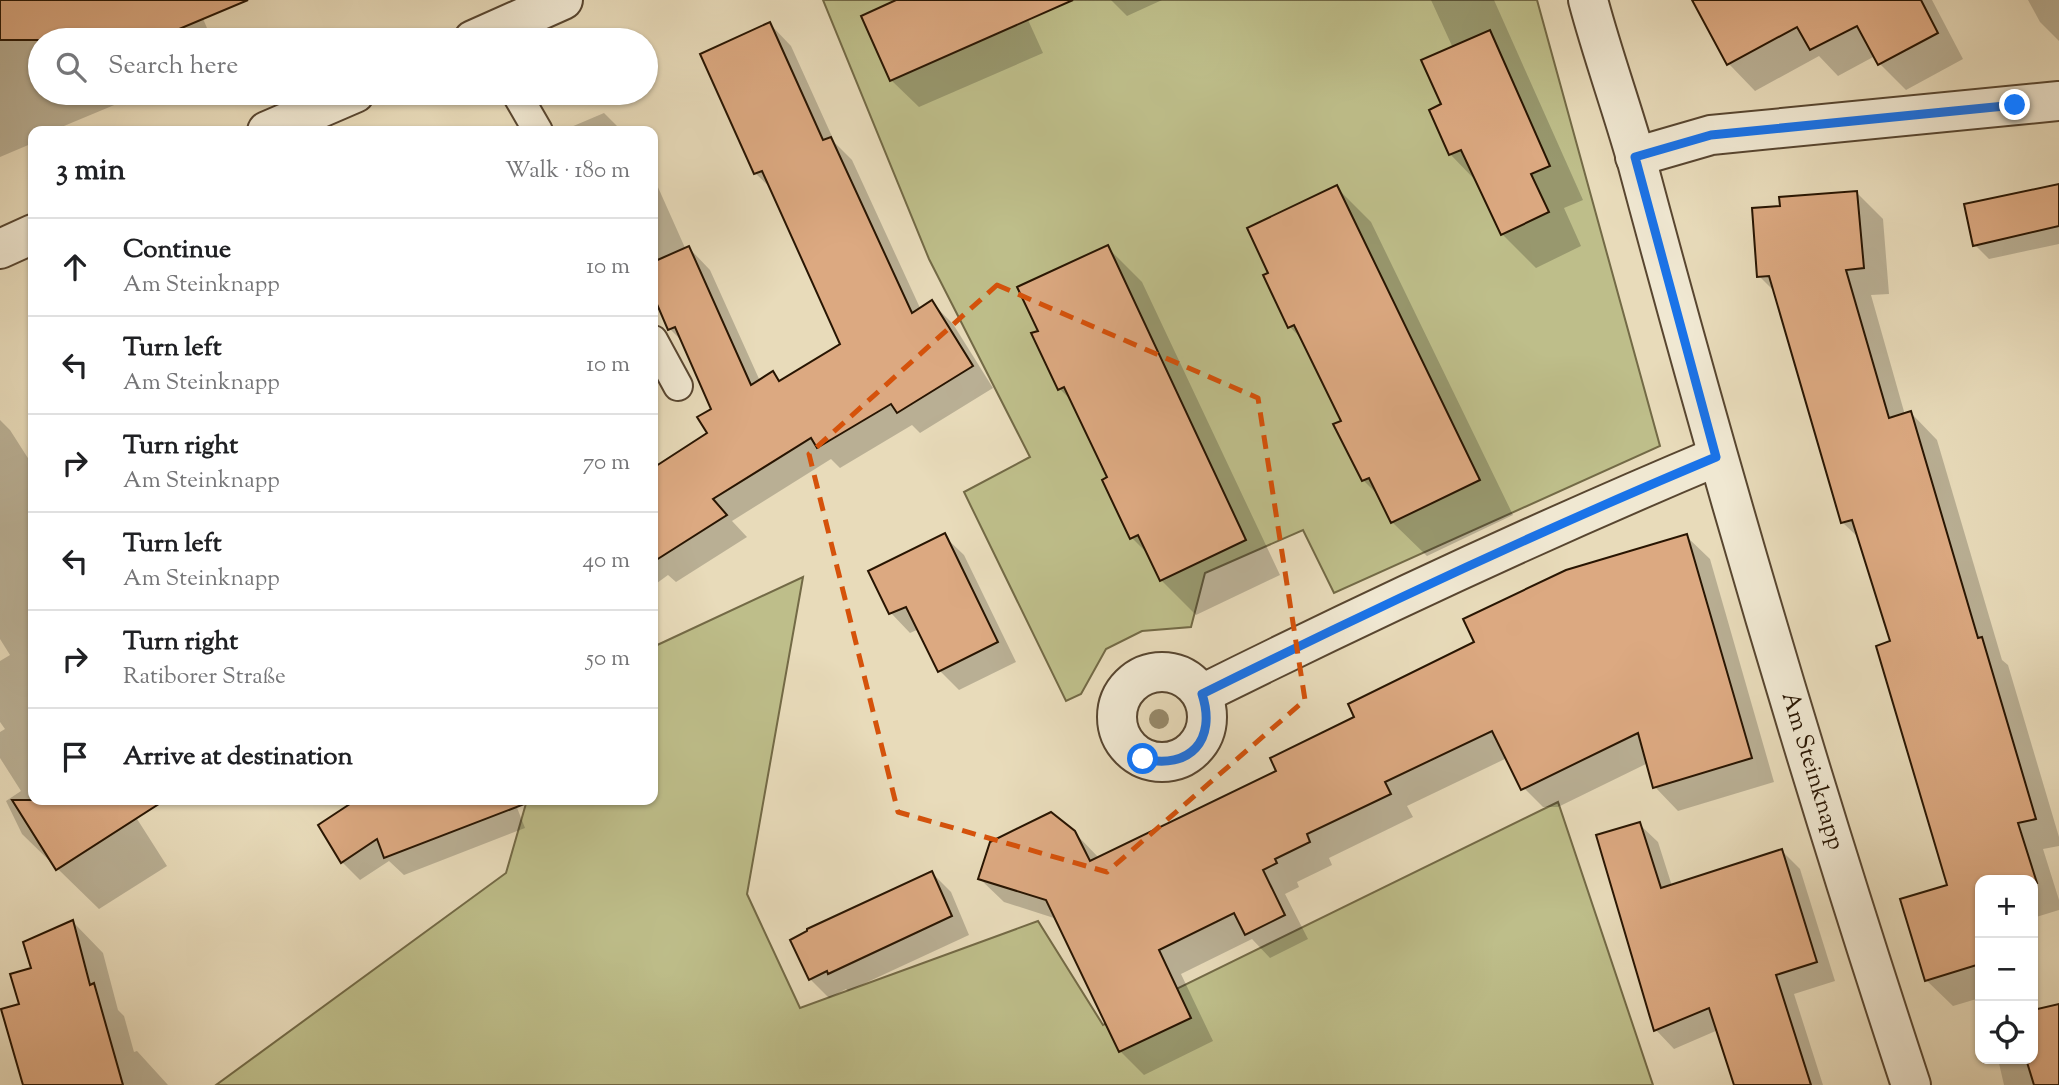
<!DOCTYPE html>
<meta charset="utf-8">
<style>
:root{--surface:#fff;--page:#f6f6f6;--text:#202124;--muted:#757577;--line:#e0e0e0}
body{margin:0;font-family:"Sorts Mill Goudy",serif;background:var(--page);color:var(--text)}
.controls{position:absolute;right:21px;bottom:21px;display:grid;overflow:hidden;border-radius:14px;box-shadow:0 2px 5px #0004}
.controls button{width:63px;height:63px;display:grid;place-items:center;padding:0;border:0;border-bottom:2px solid var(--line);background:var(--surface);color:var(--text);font:35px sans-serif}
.stop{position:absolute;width:21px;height:21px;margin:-16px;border:5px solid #1a73e8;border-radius:50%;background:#fff}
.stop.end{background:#1a73e8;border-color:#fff;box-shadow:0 2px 7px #0008}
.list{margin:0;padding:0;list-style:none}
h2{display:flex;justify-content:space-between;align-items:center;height:91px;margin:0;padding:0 28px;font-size:30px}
h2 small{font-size:23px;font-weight:400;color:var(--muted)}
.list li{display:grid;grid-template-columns:46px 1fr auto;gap:21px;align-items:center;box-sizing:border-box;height:98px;padding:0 28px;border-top:2px solid var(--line)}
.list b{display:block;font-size:26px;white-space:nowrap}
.list p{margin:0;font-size:23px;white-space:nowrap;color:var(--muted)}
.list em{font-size:23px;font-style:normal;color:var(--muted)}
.icon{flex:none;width:38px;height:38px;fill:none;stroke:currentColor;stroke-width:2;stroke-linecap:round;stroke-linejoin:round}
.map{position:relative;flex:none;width:2059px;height:1085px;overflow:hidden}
.search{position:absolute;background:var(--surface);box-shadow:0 2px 5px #0004;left:28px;top:28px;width:630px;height:77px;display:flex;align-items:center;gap:18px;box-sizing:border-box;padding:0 24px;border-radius:38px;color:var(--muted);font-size:26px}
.panel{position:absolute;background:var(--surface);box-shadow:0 2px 5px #0004;left:28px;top:126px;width:630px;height:679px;border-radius:14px}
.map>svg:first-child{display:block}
</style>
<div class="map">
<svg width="2059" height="1085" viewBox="0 0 2059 1085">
<rect width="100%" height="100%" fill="#e8dbba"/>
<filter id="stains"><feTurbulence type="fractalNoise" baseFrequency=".00286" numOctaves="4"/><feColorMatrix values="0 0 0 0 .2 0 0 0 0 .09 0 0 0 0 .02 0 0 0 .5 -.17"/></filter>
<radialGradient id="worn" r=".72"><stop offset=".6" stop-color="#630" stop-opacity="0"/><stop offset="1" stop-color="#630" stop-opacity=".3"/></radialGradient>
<g fill="#bebe8a" stroke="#736a46" stroke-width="2">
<polygon points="823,0 1537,0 1660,446 1334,593 1303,530 1205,573 1191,627 1142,631 1106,649 1081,694 1066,701 964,492 1030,457 929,259"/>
<polygon points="803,577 747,894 800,1008 1038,921 1103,1025 1558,802 1653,1085 216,1085 506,873 527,800 653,800 653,647"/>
</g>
<g fill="#0003">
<polygon points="0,0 190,0 199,9 212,40 40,40 40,93 143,93 52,131 33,131 33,143 0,157"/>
<polygon points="901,0 1019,0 1043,53 919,107 891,80"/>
<polygon points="1111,0 1162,0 1127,16"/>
<polygon points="1431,0 1494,0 1583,200 1564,208 1581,246 1536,268 1502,234 1478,183 1450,154 1444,105 1453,48"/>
<polygon points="1694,0 1932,0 1963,59 1906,90 1879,63 1875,56 1838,76 1819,56 1755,91 1729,64"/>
<polygon points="2028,0 2059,0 2059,41 2040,22"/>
<polygon points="770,24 791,46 835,143 852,160 921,310 932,303 953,324 993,388 920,433 912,425 840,468 831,459 732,521 747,537 676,582 668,575 653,586 653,470 709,433 713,410 684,343 670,329 653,293 653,176 686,250 689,248 710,270 760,381 773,373 781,382 842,345 774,191 755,173"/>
<polygon points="604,113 622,131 565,131 564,130"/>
<polygon points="2059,185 2059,244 1989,259 1975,245"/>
<polygon points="1336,187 1371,222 1513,515 1427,556 1392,522 1381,498 1363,480 1343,422 1305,342 1290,327 1270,273"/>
<polygon points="1857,193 1883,219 1889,294 1871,295 1905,415 1911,413 1937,440 2002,660 2008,665 2059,837 2059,846 2043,849 2059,900 2059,910 2033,918 2033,880 1980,880 1980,998 1953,1006 1926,980 1950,886 1892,643 1860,539 1843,523 1776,293 1759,276 1782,208"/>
<polygon points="1107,247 1142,282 1280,575 1196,615 1161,580 1149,555 1132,538 1110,478 1074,403 1060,389 1034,334 1040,332"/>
<polygon points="0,420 10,430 33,466 33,800 125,800 167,866 99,909 22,834 6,801 21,791 0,758 0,732 5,729 0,722 0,661 10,655 0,639"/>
<polygon points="944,536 964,555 1016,662 959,690 940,671 919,629 910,633 891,613 876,583"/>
<polygon points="1686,536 1710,559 1774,782 1678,811 1655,787 1648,763 1558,807 1543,807 1519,783 1507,758 1407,806 1413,817 1329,858 1332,865 1297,882 1299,887 1285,894 1308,939 1270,958 1252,939 1181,974 1213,1041 1144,1075 1120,1051 1057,919 1004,902 980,879 1074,832 1099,858 1278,772 1356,718"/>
<polygon points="359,800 514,800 525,828 404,875 389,861 360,880 342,862 321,825"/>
<polygon points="1639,824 1658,842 1672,886 1782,851 1800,869 1835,981 1794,994 1823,1085 1735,1085 1718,1030 1674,1049 1656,1030 1599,836"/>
<polygon points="932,873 951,892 969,935 848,991 846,989 829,998 810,979 792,941"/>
<polygon points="73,922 103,953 118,1010 124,1016 134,1052 137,1051 168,1085 25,1085 21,1006 33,969"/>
<polygon points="2059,1006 2059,1085 2004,1085 1998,1059 2033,1059 2033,1011"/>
</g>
<g fill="#dca981" stroke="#281502" stroke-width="2">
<polygon points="0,0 248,0 153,40 0,40"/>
<polygon points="896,0 1073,0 890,81 861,16"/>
<polygon points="1692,0 1921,0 1938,33 1878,65 1857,26 1810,50 1797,27 1727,65"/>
<polygon points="770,22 823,140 831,137 912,313 932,300 973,366 897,413 891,404 817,448 811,438 713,499 727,515 653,562 653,468 707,433 697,417 711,409 675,327 668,330 653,295 653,262 689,246 751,385 773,371 779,381 840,344 762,171 754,174 700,54"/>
<polygon points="1490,30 1550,166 1531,174 1549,212 1501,235 1461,150 1449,155 1429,110 1441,104 1421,60"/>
<polygon points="2059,184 2059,226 1973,246 1964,204"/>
<polygon points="1337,185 1480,480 1391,523 1369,478 1362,481 1333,424 1341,421 1294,325 1288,328 1263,275 1268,273 1247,228"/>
<polygon points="1857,191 1864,268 1846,270 1889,418 1911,411 1978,638 1982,637 2036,819 2018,823 2037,883 2033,884 2033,880 1980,880 1980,964 1925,981 1900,899 1947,885 1876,646 1890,641 1852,520 1841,523 1769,276 1757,277 1752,208 1780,206 1779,197"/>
<polygon points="1108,245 1246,540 1160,581 1138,535 1130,539 1102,480 1107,477 1064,387 1058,390 1031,333 1038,331 1017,287"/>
<polygon points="945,533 998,642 938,672 906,607 889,614 868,571"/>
<polygon points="1687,534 1752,758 1653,788 1638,733 1521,790 1492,731 1385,782 1391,794 1307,834 1310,842 1275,859 1277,863 1263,870 1285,915 1245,935 1234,913 1159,950 1191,1018 1119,1052 1046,900 978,879 990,842 1051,812 1075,831 1090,861 1276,771 1270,758 1354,717 1348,704 1474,642 1463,619 1566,570"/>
<polygon points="12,800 165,800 56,870"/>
<polygon points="356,800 526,800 527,803 384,858 377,839 341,863 318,825"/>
<polygon points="1640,822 1661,888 1782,849 1817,962 1776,975 1811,1085 1734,1085 1709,1008 1654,1031 1596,835"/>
<polygon points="932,871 952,916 828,974 827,971 809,980 790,940 807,931 807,929"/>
<polygon points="73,920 90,985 94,983 123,1085 23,1085 1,1009 19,1004 10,974 31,968 23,942"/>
<polygon points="2059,1004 2059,1085 2034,1085 2026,1059 2033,1059 2033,1010"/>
</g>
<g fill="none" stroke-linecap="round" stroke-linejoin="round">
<defs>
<g id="service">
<polyline points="516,93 538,131"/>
<polyline points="653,340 678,386"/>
</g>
<g id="minor">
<path d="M1588 0C1602 53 1621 105 1636 158 1719 469 1810 779 1911 1085"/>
<polyline points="473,40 563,0"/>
<polyline points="267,131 355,93"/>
<polyline points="1635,157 1711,135 2059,101"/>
<polyline points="0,249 33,234"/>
<circle cx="1162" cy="717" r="45"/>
<path d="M1202 694C1371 610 1542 530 1716 457"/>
</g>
</defs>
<use href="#service" stroke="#584630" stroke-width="32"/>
<use href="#minor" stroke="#584630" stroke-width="42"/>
<use href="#service" stroke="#f0e8d2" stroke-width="28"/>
<use href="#minor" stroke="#f0e8d2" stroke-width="38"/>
</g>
<circle fill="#978a6b" cx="1159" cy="719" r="10"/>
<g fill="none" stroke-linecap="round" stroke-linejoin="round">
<path stroke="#1a73e8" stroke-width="9" d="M1143 759C1190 770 1217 740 1202 694 1371 610 1542 530 1716 457L1635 157 1711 135 2015 105"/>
</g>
<path fill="none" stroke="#d5520b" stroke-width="5" stroke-dasharray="14 9" stroke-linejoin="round" d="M997 285 1258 398 1305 700 1107 872 898 812 809 454Z"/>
<g text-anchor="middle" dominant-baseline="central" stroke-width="6" stroke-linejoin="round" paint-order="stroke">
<g font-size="24" fill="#281502" stroke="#f0e8d2">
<text transform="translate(1812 771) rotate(73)">Am Steinknapp</text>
</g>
</g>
<rect width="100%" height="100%" filter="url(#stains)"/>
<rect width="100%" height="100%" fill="url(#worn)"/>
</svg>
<div class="controls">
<button>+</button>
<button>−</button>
<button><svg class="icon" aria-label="locate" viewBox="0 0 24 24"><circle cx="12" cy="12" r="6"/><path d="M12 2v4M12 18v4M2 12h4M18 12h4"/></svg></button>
</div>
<div class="stop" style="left:1143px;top:759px"></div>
<div class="stop end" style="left:2015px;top:105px"></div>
<div class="search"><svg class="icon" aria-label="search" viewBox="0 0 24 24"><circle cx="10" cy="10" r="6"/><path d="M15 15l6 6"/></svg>Search here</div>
<section class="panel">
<h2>3 min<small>Walk · 180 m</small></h2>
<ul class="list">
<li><svg class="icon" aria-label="ahead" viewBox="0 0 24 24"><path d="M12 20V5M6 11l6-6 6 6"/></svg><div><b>Continue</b><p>Am Steinknapp</p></div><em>10 m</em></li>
<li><svg class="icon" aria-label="left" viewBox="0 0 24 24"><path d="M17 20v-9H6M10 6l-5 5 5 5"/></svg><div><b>Turn left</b><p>Am Steinknapp</p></div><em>10 m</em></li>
<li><svg class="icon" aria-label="right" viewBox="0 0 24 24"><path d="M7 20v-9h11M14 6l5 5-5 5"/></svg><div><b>Turn right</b><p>Am Steinknapp</p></div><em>70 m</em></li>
<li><svg class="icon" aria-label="left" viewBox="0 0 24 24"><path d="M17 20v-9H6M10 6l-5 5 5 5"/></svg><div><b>Turn left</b><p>Am Steinknapp</p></div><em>40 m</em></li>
<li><svg class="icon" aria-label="right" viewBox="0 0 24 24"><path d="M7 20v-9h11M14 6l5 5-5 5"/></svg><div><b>Turn right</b><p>Ratiborer Straße</p></div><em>50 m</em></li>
<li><svg class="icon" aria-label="arrive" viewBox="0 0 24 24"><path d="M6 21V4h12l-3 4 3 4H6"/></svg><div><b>Arrive at destination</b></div></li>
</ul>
</section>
</div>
